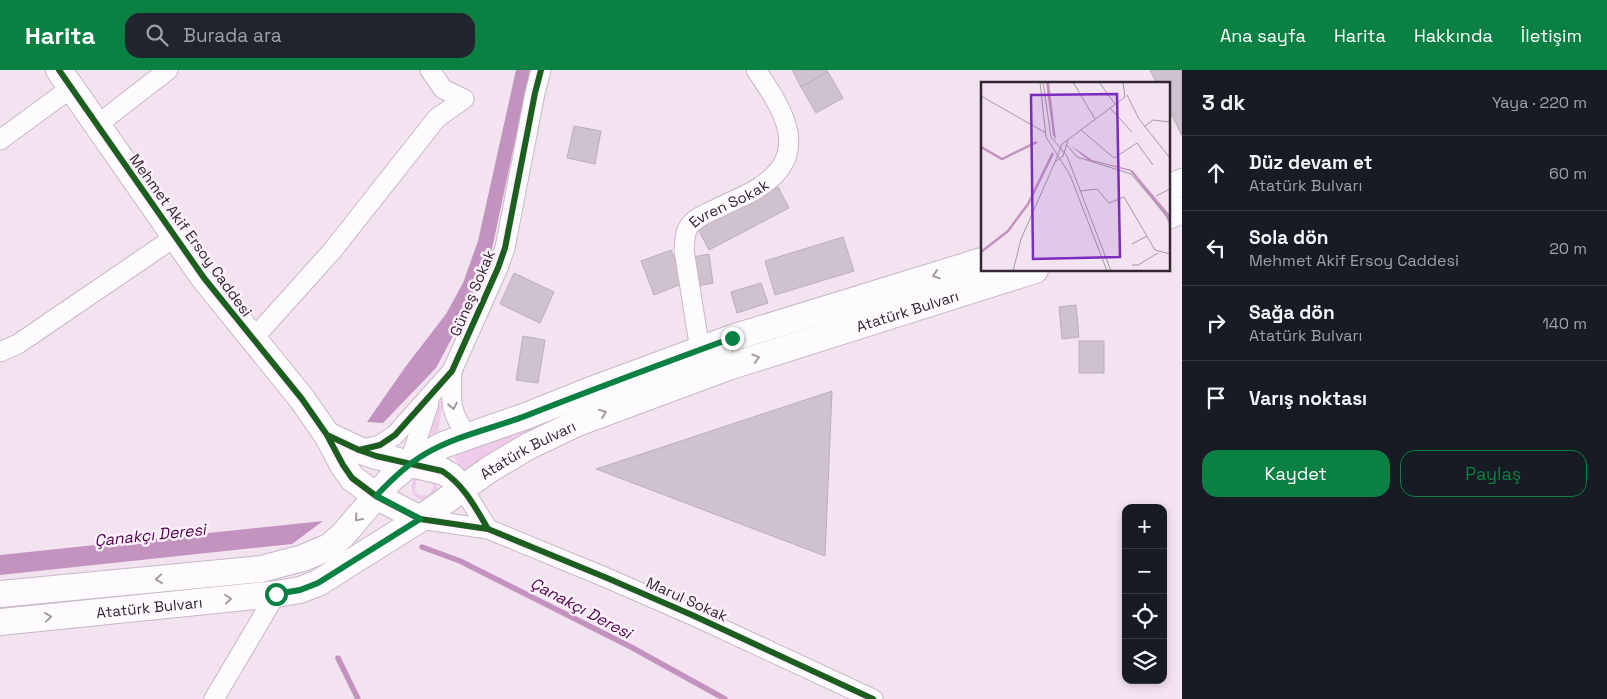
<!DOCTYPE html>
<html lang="tr">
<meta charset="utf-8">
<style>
:root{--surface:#171b24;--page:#20242c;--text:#f1f3f6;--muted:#9ea1a6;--line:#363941;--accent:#0b8043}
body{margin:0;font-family:"Space Grotesk",sans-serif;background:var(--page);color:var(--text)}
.controls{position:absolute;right:15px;bottom:15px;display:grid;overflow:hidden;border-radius:10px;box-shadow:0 2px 8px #0003}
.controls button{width:45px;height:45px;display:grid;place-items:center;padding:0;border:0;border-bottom:1px solid var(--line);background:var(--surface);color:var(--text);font:25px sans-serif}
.stop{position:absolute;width:15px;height:15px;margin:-11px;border:4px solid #0b8043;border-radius:50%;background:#fff}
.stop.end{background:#0b8043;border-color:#fff;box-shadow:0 1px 5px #0008}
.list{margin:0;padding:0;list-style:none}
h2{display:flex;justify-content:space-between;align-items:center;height:65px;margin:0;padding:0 20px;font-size:21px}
h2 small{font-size:16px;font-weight:400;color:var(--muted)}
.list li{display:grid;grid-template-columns:32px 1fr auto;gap:15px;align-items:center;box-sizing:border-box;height:75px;padding:0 20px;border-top:1px solid var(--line)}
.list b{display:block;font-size:19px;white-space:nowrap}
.list p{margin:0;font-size:16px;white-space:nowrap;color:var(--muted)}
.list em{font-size:16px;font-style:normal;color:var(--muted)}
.actions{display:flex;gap:10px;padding:15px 20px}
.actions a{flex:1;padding:11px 0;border:1px solid var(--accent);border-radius:15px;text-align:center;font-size:18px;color:var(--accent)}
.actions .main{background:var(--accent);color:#fff}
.icon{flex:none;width:28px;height:28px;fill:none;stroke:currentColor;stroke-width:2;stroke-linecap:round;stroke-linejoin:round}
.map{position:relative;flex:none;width:1182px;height:629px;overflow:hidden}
header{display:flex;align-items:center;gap:30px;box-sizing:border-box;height:70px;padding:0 25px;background:var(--accent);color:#fff}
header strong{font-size:24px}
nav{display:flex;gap:28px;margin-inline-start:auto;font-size:18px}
.search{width:350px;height:45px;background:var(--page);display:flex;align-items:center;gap:12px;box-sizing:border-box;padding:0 18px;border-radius:15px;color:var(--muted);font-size:19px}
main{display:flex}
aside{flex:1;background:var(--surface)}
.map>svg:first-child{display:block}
</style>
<header>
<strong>Harita</strong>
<div class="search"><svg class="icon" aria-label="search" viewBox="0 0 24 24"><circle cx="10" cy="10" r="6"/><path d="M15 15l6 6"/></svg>Burada ara</div>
<nav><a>Ana sayfa</a><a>Harita</a><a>Hakkında</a><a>İletişim</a></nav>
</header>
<main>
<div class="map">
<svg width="1182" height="629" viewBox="0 0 1182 629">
<rect width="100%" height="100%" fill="#f3e3f1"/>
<g fill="#eecbea" fill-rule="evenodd">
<polygon points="960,208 465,402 454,387 553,346 733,280"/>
<polygon points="444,325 438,362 423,367"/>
<path d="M423 403C433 404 437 410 437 419L432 428 422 430 414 426 411 417 414 407ZM421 408 429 410 433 415 432 421 428 425H419L415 421 416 412Z"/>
</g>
<g fill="#c393bf">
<polygon points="516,0 530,0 492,179 477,221 436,298 383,353 367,352 406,296 446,244 463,213 478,171"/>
<polygon points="323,451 292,474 0,505 0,485"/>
</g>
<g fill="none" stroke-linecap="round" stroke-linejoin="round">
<g stroke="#c393bf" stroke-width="5.5">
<polyline points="422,477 460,491 631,577 725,629"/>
<polyline points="338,588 358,629"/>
</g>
</g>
<g fill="#cfc1cd" stroke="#bbafb9">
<polygon points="792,0 827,0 828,2 801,17"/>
<polygon points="1150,0 1182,0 1182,66 1168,37 1168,14 1157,14"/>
<polygon points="828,2 843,28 816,43 801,17"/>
<polygon points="574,56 601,61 595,94 567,88"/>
<polygon points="778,117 789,138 709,180 698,159"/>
<polygon points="843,167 854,201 775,225 765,191"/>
<polygon points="671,180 684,213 654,225 641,191"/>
<polygon points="709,184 713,213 697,216 693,187"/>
<polygon points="514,203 554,222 540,253 500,234"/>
<polygon points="761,213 768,233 737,243 731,222"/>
<polygon points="1076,235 1079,267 1062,269 1059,237"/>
<polygon points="523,266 545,270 538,313 516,310"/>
<rect x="1079" y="271" width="25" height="32"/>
<polygon points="832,321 825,486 596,399"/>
</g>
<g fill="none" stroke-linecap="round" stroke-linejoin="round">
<defs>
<g id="street">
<polyline points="97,55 168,0"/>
<polyline points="0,70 71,18"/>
<polyline points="253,269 332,181 437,48 464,29 443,19 430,0"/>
<path id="s1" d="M700 280 684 180C685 173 684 165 688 158 694 147 710 142 720 137 733 130 749 125 761 116 812 82 782 38 756 0"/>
<polyline points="0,282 18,274 175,167"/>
<path d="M452 301C451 331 449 342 468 366"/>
<polyline points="359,380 380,375 395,365 452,301 498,198 505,178 535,23 541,0"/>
<polyline points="409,394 429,333"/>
<polyline points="420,449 488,459 463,419"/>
<polyline points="488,459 607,508 692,545 873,629"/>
<polyline points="214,629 276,524"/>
</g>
<g id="secondary">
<polyline points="59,0 204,208 302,329 327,365 343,395 352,408 376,426 420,449"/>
<polyline points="1168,118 1182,112"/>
<polyline points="1168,146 1182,140"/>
<polyline points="327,365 359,380 376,386 442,401 451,406 463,419"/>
<polyline points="0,524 261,499 303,488 329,477 342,466 390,410 409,394 443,375 526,346 586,322 732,268 982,191"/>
<path id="s2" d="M0 552 276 524 300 520 318 513 420 449 490 399 529 376 577 353 728 297 1035 200"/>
</g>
</defs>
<use href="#street" stroke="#c6b9c4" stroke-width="21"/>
<use href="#secondary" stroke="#c6b9c4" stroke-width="28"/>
<use href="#street" stroke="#fdfbfd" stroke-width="19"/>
<use href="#secondary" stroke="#fdfbfd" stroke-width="26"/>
<defs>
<g id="cycleway">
<path d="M59 0 204 208 302 329 327 365 343 395 352 408 376 426 420 449 488 459C475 437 464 415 442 401L376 386 359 380 327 365"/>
<polyline points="359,380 380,375 395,365 452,301 498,198 505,178 535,23 541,0"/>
<polyline points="488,459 607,508 692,545 873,629"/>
</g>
</defs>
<use href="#cycleway" stroke="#fcf0fa" stroke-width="9"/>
<use href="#cycleway" stroke="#1b5e20" stroke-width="6"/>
</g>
<defs><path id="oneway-chevron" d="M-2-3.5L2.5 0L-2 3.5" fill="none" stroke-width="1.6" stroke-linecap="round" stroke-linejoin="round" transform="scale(1.25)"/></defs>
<g stroke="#a29ca1">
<use href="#oneway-chevron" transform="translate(936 205) rotate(162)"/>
<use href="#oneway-chevron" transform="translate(756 288) rotate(-17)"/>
<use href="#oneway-chevron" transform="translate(453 336) rotate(79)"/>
<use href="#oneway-chevron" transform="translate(603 343) rotate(-21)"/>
<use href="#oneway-chevron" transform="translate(358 448) rotate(131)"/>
<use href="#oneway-chevron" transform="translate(159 509) rotate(174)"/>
<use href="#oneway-chevron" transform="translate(228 529) rotate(-5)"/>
<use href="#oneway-chevron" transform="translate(48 547) rotate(-6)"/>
</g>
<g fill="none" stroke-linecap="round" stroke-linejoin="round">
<path stroke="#0b8043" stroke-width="6" d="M276 524 300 520 318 513 420 449 376 426C391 410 406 395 425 384 457 365 495 358 528 345 596 318 664 293 732 268"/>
</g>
<g text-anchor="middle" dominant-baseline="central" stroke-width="5" stroke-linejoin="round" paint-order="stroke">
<g font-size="15" fill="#322731" stroke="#fcf0fa">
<text stroke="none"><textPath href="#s1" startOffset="172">Evren Sokak</textPath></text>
<text transform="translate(191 165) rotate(54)">Mehmet Akif Ersoy Caddesi</text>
<text transform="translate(472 223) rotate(-67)">Güneş Sokak</text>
<text stroke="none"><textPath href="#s2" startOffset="975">Atatürk Bulvarı</textPath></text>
<text stroke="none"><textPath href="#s2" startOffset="570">Atatürk Bulvarı</textPath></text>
<text transform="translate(687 529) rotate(24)">Marul Sokak</text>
<text stroke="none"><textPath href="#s2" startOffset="150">Atatürk Bulvarı</textPath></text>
</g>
<g font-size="16" font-style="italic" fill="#51014e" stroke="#fcf0fa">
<text transform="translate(150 465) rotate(-6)">Çanakçı Deresi</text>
<text transform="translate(581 538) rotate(28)">Çanakçı Deresi</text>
</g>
</g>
<g transform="translate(981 12)">
<rect width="189" height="189" fill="#f3e3f1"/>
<path d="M65 0H68L75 58 72 53ZM89 63 111 78 151 88 188 132 189 140 149 89 107 78Z" fill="#c393bf"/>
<path fill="none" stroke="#c393bf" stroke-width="2.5" d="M0 65 21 77 56 60M0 170 27 149 47 122 72 71"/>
<path fill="none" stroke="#a698a4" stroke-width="1" d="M59 0 65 55 89 93 126 189M62 0 70 55 86 74 130 189M92 0 114 37M118 0 134 22M146 13 158 37 189 76M0 14 65 51M129 26 151 50M164 44 172 38 189 40M100 48 133 76 156 61 172 83M87 58 82 74 74 80 81 62 144 15 142 0M85 62 96 75 150 92 185 133 189 143M99 109 116 107 128 121 143 115 174 168 189 172M175 114 189 107M151 162 166 154M151 183H157L177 171M32 189 40 157 74 80"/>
<path fill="#7b2cbf" fill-opacity="0.15" stroke="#7b2cbf" stroke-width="2.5" d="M136 12 139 175 52 177 50 13Z"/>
<rect width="189" height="189" fill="none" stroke="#322731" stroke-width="2.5"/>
</g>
</svg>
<div class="controls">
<button>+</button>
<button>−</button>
<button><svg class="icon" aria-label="locate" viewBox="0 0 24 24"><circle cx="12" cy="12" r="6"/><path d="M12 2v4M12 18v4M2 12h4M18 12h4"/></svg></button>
<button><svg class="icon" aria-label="layers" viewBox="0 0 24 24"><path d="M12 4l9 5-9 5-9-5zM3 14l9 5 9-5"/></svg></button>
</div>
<div class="stop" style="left:276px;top:524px"></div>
<div class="stop end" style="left:732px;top:268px"></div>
</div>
<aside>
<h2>3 dk<small>Yaya · 220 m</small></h2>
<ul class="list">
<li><svg class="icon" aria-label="ahead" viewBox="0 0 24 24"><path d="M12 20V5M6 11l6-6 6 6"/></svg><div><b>Düz devam et</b><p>Atatürk Bulvarı</p></div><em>60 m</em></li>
<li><svg class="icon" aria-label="left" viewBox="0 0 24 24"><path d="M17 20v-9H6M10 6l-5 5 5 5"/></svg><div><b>Sola dön</b><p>Mehmet Akif Ersoy Caddesi</p></div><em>20 m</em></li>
<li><svg class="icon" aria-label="right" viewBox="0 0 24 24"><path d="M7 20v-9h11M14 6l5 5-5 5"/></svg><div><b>Sağa dön</b><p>Atatürk Bulvarı</p></div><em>140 m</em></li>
<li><svg class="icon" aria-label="arrive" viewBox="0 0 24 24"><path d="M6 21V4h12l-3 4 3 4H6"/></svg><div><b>Varış noktası</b></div></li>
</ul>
<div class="actions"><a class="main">Kaydet</a><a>Paylaş</a></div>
</aside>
</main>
